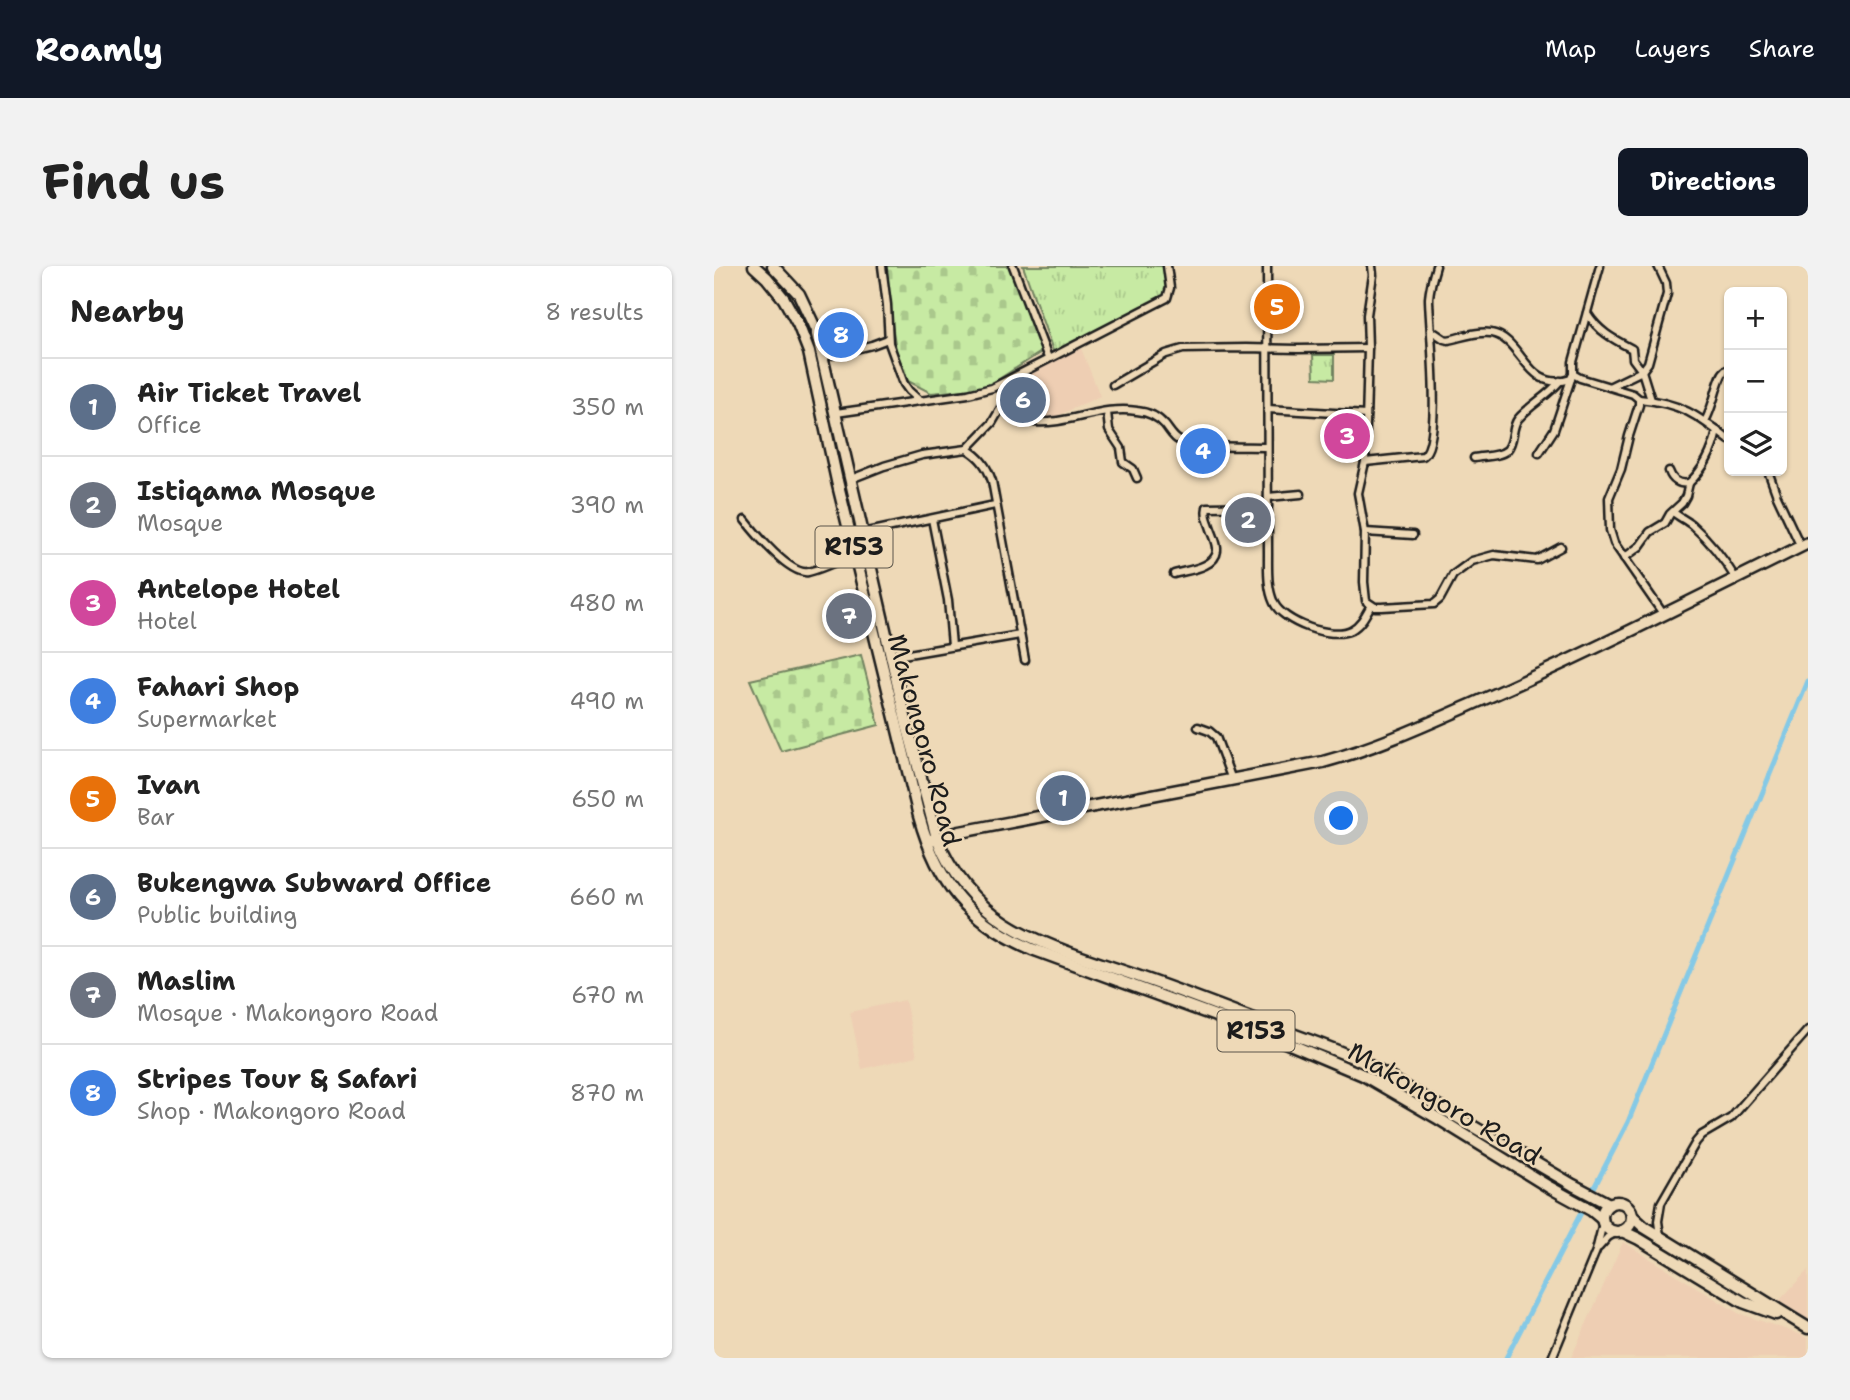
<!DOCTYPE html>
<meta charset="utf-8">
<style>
:root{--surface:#fff;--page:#f2f2f2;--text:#222;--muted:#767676;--line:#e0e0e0;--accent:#111827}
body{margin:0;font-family:"Shantell Sans",sans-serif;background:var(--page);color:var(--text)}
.controls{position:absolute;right:21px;top:21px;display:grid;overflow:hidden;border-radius:10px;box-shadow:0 2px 5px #0004}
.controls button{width:63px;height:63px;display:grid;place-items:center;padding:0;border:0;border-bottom:2px solid var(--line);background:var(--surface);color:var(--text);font:35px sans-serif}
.you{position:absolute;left:628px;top:553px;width:24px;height:24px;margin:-18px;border:5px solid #fff;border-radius:50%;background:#1a73e8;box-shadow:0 0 0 10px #1a73e833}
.badge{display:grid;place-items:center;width:46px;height:46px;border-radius:50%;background:var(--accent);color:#fff;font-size:23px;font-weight:700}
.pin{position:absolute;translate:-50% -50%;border:4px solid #fff;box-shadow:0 2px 7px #0006}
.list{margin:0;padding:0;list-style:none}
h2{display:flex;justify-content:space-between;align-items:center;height:91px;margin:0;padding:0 28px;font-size:30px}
h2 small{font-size:23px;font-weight:400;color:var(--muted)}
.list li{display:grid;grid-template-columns:46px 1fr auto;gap:21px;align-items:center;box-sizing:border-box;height:98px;padding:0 28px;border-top:2px solid var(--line)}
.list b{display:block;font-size:26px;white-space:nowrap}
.list p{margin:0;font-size:23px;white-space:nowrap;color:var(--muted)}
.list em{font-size:23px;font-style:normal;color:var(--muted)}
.icon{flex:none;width:38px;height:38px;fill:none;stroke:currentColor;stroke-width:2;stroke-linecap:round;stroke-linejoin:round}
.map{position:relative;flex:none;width:1094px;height:1092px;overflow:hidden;border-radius:10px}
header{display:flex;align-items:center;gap:42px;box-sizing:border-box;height:98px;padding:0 35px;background:var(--accent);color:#fff}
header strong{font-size:33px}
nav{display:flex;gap:38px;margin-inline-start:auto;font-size:24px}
.intro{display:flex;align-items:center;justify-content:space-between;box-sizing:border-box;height:168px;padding:0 42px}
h1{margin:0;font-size:49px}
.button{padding:18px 32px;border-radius:10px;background:var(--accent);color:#fff;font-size:24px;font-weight:700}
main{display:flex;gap:42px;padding:0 42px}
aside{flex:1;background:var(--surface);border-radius:10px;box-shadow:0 2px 5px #0004}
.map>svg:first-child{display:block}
</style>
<header>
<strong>Roamly</strong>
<nav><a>Map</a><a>Layers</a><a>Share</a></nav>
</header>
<div class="intro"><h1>Find us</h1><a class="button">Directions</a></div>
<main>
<aside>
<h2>Nearby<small>8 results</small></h2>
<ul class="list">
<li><span class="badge" style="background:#5c6f8a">1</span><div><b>Air Ticket Travel</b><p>Office</p></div><em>350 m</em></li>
<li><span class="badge" style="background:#6b7280">2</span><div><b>Istiqama Mosque</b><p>Mosque</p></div><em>390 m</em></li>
<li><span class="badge" style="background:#d1479c">3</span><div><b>Antelope Hotel</b><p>Hotel</p></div><em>480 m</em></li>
<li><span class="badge" style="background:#3f7fe0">4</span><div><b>Fahari Shop</b><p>Supermarket</p></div><em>490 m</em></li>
<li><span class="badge" style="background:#e8710a">5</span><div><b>Ivan</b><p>Bar</p></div><em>650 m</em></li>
<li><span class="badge" style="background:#5c6f8a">6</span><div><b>Bukengwa Subward Office</b><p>Public building</p></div><em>660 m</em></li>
<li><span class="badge" style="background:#6b7280">7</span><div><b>Maslim</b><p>Mosque · Makongoro Road</p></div><em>670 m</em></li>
<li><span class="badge" style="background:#3f7fe0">8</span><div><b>Stripes Tour &amp; Safari</b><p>Shop · Makongoro Road</p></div><em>870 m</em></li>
</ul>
</aside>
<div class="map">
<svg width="1094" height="1092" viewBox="0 0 1094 1092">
<defs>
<pattern id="grass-tufts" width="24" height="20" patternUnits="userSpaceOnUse" patternTransform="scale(1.75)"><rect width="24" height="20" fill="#c7eaa3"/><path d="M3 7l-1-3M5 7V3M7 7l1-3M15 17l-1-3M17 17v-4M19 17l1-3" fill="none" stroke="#aac88c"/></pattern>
<pattern id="cemetery-stones" width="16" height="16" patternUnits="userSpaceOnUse" patternTransform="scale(1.75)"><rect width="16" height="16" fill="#c7eaa3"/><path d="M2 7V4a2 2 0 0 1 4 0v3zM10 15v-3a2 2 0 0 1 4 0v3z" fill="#aac88c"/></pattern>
</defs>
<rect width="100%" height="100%" fill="#eed9b7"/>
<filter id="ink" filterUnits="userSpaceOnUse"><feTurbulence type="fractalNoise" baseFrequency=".0143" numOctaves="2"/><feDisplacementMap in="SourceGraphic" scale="14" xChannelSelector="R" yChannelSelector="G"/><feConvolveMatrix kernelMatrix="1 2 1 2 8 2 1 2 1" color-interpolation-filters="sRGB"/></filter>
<g filter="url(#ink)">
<g fill="#eeceb3">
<polygon points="366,80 386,130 322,160 294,113"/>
<polygon points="191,734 203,790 148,803 136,746"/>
<polygon points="909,976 1024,1047 1088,1069 1094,1073 1094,1092 857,1092"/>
<polygon points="1094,1004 1094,1053 1065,1035"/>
</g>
<g fill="url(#grass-tufts)" stroke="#728360" stroke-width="2">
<polygon points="309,0 452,0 457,34 342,93"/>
<polygon points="599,89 620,89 620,113 600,112"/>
</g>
<g fill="url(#cemetery-stones)" stroke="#728360" stroke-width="2">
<polygon points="169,0 299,0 327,86 271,122 217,127 194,115 182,84"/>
<polygon points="147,389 165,459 67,485 36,414"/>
</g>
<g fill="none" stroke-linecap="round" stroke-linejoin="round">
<polyline stroke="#85c9e6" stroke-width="5" points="792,1092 914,856 1094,415"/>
<defs>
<g id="minor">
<polyline points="168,0 173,39 175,77 190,118 195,125 205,134"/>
<polyline points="299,0 334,92"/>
<path d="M553 0 554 288C554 304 553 322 560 337 569 356 617 374 637 364 647 359 652 348 657 339"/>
<polyline points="658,0 659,9 653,49 654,82 651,196 644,227 651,266 650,316 652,335 661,341 668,341 720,338 726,333 739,309 758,295 780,289 823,294 847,281"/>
<polyline points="886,0 859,96 859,108 866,112 919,128 925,133 925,139 915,170 907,203 895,232 896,264 900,277 950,349"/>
<path d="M873 47C885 66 899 73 918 83L919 93 928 105 937 134"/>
<path d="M718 65 730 73 734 74C748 71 763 65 777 67 809 72 812 128 857 113"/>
<polyline points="109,91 158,79 174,73"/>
<path d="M294 114 320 156C354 159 388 139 423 145 434 146 444 151 451 159 456 165 459 172 466 175 487 183 529 180 553 181"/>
<polyline points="399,119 452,88 469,83 532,82 584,83 654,82"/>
<polyline points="895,121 928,105 934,97 953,28 952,17 944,0"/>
<path d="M925 133C967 137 983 149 1015 174"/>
<polyline points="554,143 652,149"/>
<polyline points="393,146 395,164 407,182 409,196 419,203 423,212"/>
<polyline points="122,147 254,128 278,122 453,32 456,22 453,0"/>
<path d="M991 155C999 143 1004 111 1010 106 1011 104 1014 104 1015 103"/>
<path d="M253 183C266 191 273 200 278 215L311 394"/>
<polyline points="825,187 840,164 858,110"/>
<path d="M760 192C770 190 785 191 793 184 801 175 797 162 804 153 817 138 834 130 846 115"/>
<path d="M651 196 709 190C729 177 715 59 715 32 716 21 719 10 722 0"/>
<path d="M955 205C958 214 965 219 975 217 990 203 999 184 1003 165"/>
<polyline points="1054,205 1063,230 1087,281"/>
<polyline points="137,213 170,200 208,189 253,183 278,157 288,140 296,119"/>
<polyline points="554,231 587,228"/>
<path d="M959 246C965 251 972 254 978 259 995 274 1010 293 1022 313"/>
<polyline points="218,253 234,334 238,380"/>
<path d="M31 254C42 268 76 309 94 306 106 304 129 292 141 288"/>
<polyline points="651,266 699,269"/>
<polyline points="149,267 281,239"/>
<polyline points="910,292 926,280 936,266 951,257 956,248 968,237 972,230 975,217"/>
<path d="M460 308C473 304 501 302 503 285 504 278 499 269 497 263 494 254 491 249 493 241L554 240"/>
<polyline points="177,391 306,369"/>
<polyline points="484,461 495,465 502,471 518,514"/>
<polyline points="946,970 944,955 947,937 982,876 988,869 1017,852 1094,764"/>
<polyline points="885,981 894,971 903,966"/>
<polyline points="838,1092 882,985 889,957"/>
</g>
<g id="primary">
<path d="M40 0 53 12 70 33 84 58 95 86 123 215 205 550C224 618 253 654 318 683L559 771 649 809 725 853 835 921 877 944 888 953"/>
<path d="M59 0 85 28 102 64 193 459 223 572C236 607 261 637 292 657 329 681 384 696 426 711 472 727 519 745 565 763 593 774 622 783 649 796L859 919 895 938"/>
<path d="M219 573 246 566 609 496C668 480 722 454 777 430 885 382 989 329 1094 277"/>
<circle cx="903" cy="951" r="15"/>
<polyline points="918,950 930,961 1094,1062"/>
<polyline points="908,965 925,973 1029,1036 1062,1048"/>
</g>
</defs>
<use href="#minor" stroke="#1c1c1c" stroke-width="11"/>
<use href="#primary" stroke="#1c1c1c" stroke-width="15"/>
<use href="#minor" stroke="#eed9b7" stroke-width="6"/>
<use href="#primary" stroke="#eed9b7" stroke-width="10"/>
</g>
</g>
<g text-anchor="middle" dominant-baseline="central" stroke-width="5" stroke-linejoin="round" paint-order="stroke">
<g fill="#eed9b7" stroke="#5b554a" stroke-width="2">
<rect x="101.5" y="260.5" width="77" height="41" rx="5"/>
<rect x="503.5" y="744.5" width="77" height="41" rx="5"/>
</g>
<g font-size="24" font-weight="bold" fill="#1c1c1c">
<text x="140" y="281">R153</text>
<text x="542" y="765">R153</text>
</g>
<g font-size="26" fill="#1c1c1c" stroke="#eed9b7">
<text transform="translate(211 474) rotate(75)">Makongoro Road</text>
<text transform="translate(731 837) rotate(30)">Makongoro Road</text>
</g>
</g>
</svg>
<div class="controls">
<button>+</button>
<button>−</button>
<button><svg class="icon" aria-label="layers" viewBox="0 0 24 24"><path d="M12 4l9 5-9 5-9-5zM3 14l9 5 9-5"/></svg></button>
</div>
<div class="you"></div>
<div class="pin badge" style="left:349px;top:532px;background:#5c6f8a">1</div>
<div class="pin badge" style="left:534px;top:254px;background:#6b7280">2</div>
<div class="pin badge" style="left:633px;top:170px;background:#d1479c">3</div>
<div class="pin badge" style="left:489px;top:185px;background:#3f7fe0">4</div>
<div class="pin badge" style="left:563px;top:41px;background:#e8710a">5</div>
<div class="pin badge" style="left:309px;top:134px;background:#5c6f8a">6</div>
<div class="pin badge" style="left:135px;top:350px;background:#6b7280">7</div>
<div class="pin badge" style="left:127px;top:69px;background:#3f7fe0">8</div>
</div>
</main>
